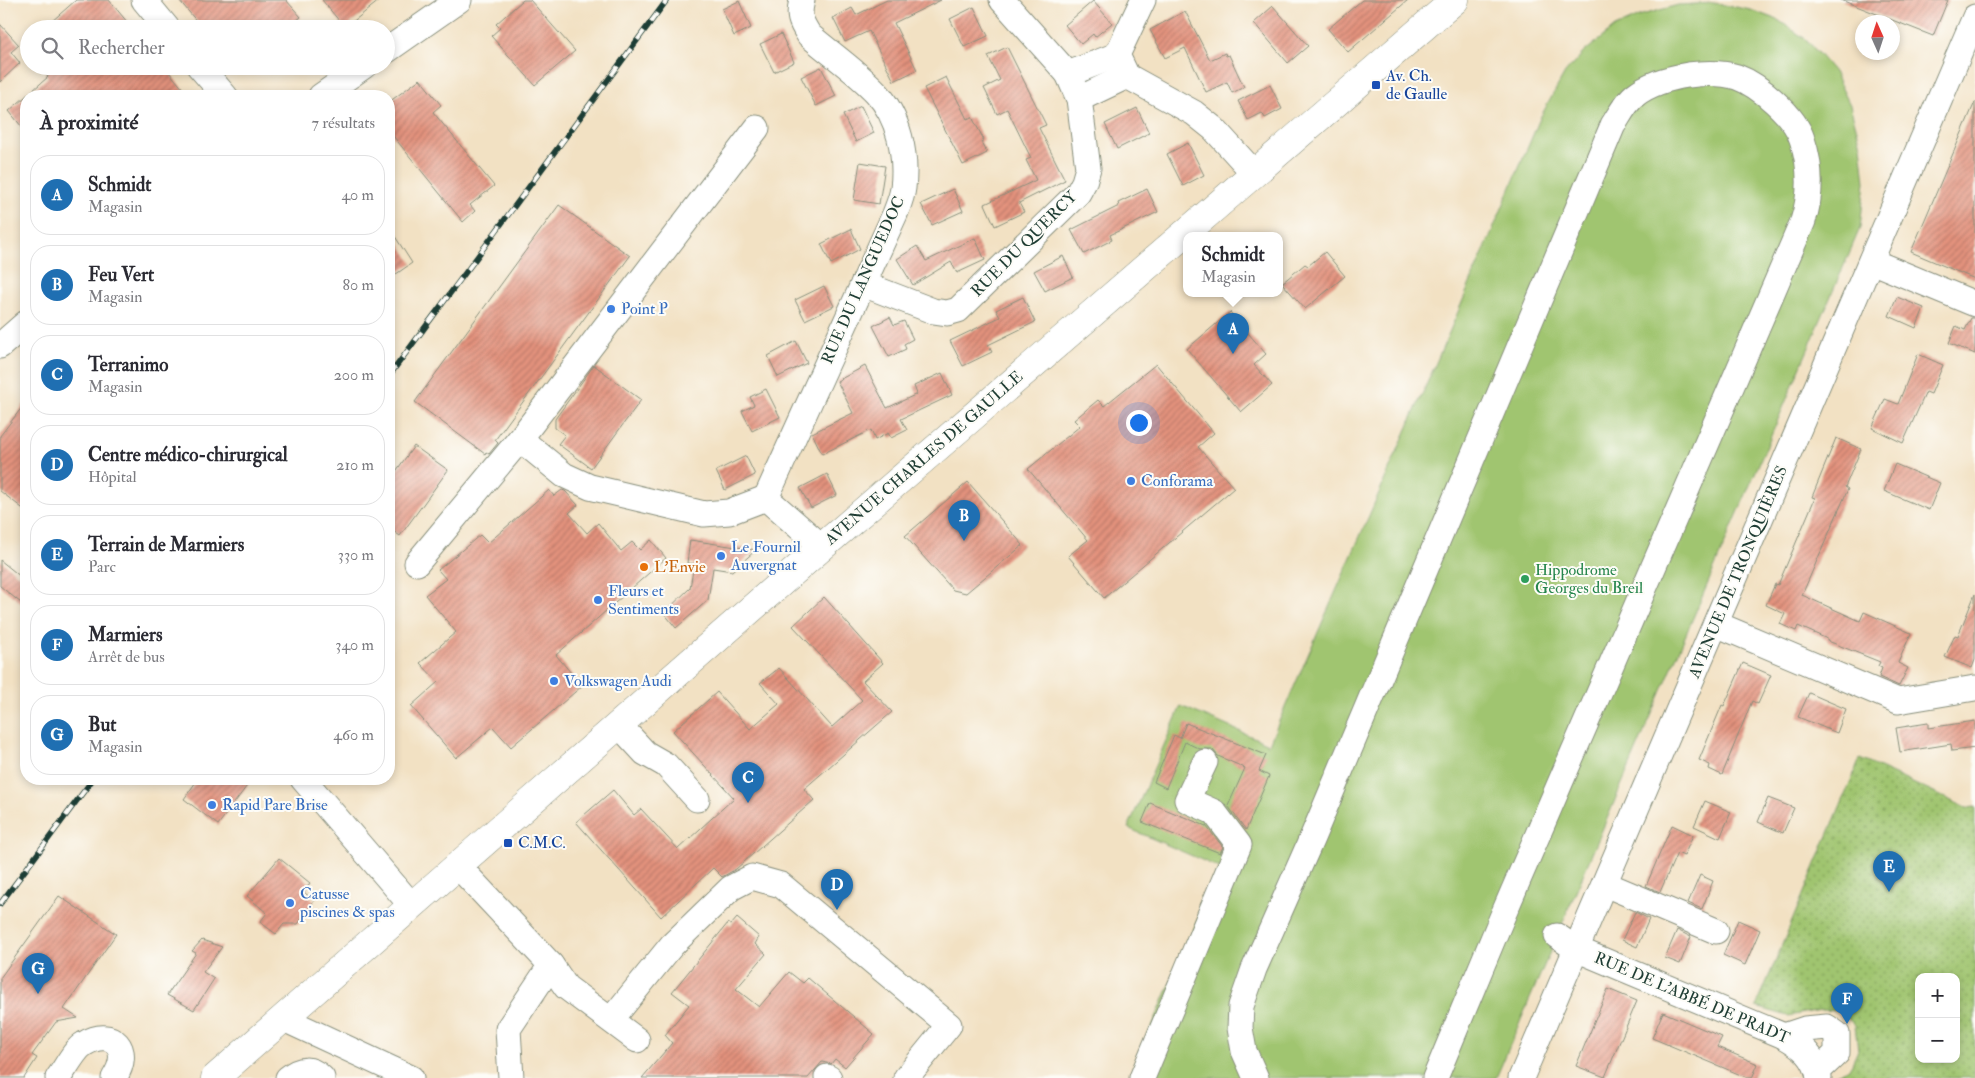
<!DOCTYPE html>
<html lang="fr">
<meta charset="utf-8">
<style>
:root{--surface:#fff;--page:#f7f7f7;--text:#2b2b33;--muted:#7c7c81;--line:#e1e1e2;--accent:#1f6fb2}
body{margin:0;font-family:"IM FELL Double Pica",serif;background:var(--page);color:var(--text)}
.controls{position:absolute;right:15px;bottom:15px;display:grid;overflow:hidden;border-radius:10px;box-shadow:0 2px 8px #0003}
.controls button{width:45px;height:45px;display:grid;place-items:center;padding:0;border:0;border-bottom:1px solid var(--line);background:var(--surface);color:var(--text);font:25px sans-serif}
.compass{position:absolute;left:1855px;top:15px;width:45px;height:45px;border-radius:50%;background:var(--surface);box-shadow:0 2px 8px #0003;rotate:357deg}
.you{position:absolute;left:1138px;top:422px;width:18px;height:18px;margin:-12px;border:4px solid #fff;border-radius:50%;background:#1a73e8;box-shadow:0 0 0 8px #1a73e833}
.badge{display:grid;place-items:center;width:32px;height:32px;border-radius:50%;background:var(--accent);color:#fff;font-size:16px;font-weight:700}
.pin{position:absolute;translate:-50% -41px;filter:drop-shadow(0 1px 2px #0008)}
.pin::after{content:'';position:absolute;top:26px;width:18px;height:15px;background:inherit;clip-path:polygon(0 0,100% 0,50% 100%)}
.popup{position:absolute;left:1183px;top:232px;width:100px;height:65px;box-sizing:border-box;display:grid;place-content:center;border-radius:10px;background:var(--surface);filter:drop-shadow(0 1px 4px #0005);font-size:16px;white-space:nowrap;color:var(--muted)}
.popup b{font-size:19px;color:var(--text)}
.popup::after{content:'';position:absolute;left:50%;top:100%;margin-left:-10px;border:10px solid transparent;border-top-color:var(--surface)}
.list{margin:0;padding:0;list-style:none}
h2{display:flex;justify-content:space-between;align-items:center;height:65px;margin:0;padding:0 20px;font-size:21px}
h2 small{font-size:16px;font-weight:400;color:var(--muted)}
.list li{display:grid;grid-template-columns:32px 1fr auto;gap:15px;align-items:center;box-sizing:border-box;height:80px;margin:0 10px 10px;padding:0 10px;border:1px solid var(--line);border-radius:20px}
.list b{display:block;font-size:19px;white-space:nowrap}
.list p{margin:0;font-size:16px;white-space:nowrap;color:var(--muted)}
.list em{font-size:16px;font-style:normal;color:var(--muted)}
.icon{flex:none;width:28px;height:28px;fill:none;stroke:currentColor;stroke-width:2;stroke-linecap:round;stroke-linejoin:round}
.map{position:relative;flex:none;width:1975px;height:1078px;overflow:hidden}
.search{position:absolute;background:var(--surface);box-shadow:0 2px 8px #0003;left:20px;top:20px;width:375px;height:55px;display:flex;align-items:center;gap:12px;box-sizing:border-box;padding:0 18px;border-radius:28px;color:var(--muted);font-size:19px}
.panel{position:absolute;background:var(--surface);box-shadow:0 2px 8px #0003;left:20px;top:90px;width:375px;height:695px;border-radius:20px}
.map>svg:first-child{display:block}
</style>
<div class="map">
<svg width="1975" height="1078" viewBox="0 0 1975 1078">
<defs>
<pattern id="park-dots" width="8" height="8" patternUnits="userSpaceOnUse" patternTransform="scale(1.25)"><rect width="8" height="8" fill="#a0c56f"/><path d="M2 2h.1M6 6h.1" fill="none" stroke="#82a15c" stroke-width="1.8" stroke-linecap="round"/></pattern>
<pattern id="building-hatch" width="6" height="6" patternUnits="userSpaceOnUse" patternTransform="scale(1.25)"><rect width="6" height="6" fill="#e3927d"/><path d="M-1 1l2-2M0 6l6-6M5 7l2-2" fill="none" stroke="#b77867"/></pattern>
</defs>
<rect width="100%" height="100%" fill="#fdfcf7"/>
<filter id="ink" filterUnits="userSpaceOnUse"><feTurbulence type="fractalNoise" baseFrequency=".02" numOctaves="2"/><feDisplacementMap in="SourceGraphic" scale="10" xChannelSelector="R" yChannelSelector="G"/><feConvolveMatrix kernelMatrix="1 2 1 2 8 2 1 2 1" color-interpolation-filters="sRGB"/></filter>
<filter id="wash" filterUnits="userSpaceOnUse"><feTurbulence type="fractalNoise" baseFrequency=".0096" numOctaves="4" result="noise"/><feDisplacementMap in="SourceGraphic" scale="20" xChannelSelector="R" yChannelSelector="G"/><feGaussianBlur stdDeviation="1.12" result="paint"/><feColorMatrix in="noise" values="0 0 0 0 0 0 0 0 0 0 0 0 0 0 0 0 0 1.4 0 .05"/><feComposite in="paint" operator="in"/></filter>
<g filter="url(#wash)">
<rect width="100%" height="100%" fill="#f2e1c3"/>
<polygon fill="#a0c56f" stroke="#608152" points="1714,3 1751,10 1778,20 1807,40 1834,72 1850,105 1861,145 1865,182 1860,228 1496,1078 1130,1078 1220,868 1128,828 1181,706 1269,744 1449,333 1541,116 1565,73 1584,52 1615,27 1642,15 1678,5"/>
<path fill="url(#park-dots)" stroke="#608152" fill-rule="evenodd" d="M1860 759 1967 808 1975 807V1078H1837L1836 1074 1850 1068 1858 1050 1855 1026 1841 1011 1821 1010 1788 1016 1756 1007ZM1919 977H1956V1059H1919Z"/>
<g id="blocks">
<g fill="url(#building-hatch)">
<polygon points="76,0 109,0 133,29 43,29"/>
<polygon points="179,0 286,0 301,17 286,29 203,29"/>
<polygon points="322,0 380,0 345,28"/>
<polygon points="523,0 530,0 575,51 535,85 491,36 500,28 496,24"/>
<polygon points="887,0 941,0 894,23 917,70 894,81 869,31 845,42 833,18 852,8 856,15"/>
<polygon points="1362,0 1408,0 1348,52 1328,29"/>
<polygon points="1841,0 1948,0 1933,36"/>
<polygon points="739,1 751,28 734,36 722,9"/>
<polygon points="1093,1 1112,23 1095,37 1093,34 1081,44 1065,25"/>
<polygon points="1273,6 1308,46 1288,63 1254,23"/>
<polygon points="974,7 988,36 964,47 950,19"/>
<polygon points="1185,11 1210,60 1225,53 1226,56 1229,55 1244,87 1232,93 1227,82 1206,92 1185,48 1165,58 1150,30"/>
<polygon points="0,24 19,45 11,52 20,63 0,82"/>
<polygon points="781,34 794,62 774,72 760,44"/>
<polygon points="1007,47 1046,125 1039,128 1065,180 1019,203 1024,212 995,226 985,204 1036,180 1026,160 1031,158 1007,109 997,114 984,88 1000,80 988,56"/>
<polygon points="52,66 164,66 189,96 26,96 26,132 9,111 48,77 45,73"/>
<polygon points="821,67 836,96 816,106 801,77"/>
<polygon points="946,77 967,119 972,117 984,140 981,142 987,153 963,165 924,88"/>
<polygon points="420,79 441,105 433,112 494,186 470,205 475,211 463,222 389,131 389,102"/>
<polygon points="1270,85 1282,109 1265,118 1262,113 1248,120 1238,101"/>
<polygon points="1975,102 1975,279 1911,252"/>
<polygon points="861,106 874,133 856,142 843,115"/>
<polygon points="1137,108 1149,133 1117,149 1105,124"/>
<polygon points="1188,143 1204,175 1183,186 1167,154"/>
<polygon points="860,162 885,166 879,204 854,200"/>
<polygon points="953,189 963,211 932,225 921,204"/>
<polygon points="1147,189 1158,212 1110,235 1112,240 1084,254 1071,230 1119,206 1118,203"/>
<polygon points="559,205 630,256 495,440 498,443 489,454 486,452 485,454 415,402"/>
<polygon points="389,227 412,263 389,279"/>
<polygon points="851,229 860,249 831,264 821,244"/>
<polygon points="975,238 985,260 957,273 951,262 913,285 897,259 917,246 926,261"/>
<polygon points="1325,252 1345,276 1305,309 1282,283 1305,264 1308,266"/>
<polygon points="1063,256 1073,277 1045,291 1034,271"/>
<polygon points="824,286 834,306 805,320 795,300"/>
<polygon points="1023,297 1035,322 988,345 992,352 963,366 950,341 1000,317 996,310"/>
<polygon points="1897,297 1924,308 1916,328 1889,316"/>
<polygon points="1230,312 1266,354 1254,365 1272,385 1241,412 1187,349"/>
<polygon points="890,317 894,325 904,321 913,339 904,344 906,349 889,357 873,326"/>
<polygon points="1971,318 1975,318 1975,354 1949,343 1956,326 1965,330"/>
<polygon points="796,341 807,363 778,377 768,356"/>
<polygon points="1918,354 1943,365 1931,394 1926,392 1903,443 1872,428 1885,399 1898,404"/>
<polygon points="1156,364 1214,433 1198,447 1234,488 1104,598 1068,556 1088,540 1028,469 1080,426 1074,420 1098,400 1104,406"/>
<polygon points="594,365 641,400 591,468 558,444 565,435 555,428 555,419"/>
<polygon points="865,366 887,408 917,394 914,386 942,373 952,395 901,419 907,430 891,438 888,433 875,440 871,430 822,454 812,433 853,413 837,381"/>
<polygon points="766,389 780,417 752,431 742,411 754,405 750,397"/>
<polygon points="26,402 26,511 0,491 0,436"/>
<polygon points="1836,438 1861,449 1845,487 1848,489 1802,595 1860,621 1864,612 1911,633 1898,663 1908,668 1899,686 1879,677 1882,668 1878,666 1880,662 1828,641 1828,640 1825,638 1798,626 1796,631 1780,624 1785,614 1766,605 1775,584 1778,585 1815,498 1812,497"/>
<polygon points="414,446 448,470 400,536 389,528 389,481"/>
<polygon points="746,456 755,475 725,490 716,471"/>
<polygon points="1895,464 1940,483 1929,510 1884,491"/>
<polygon points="827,474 837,495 811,508 800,488"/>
<polygon points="968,482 1023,545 966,593 953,590 905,536"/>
<polygon points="549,490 554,496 562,490 565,491 578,505 569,513 587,533 598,523 621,551 632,542 640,550 651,540 666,558 556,655 582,686 511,747 493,727 456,758 411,706 438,682 420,663 456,632 425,595 446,579 438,570 480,535 488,543"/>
<polygon points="690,540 756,550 732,571 713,568 708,600 676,628 664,613 690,588 694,564 687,563"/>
<polygon points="0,560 26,581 26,607 0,586"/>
<polygon points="1975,594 1975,660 1972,668 1945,657 1955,635 1958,636"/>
<polygon points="824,597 883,663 863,681 892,712 804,789 814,800 736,869 722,877 713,868 661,917 576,822 613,790 634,815 641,809 678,849 734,798 673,731 717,692 750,729 779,704 760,683 779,668 832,727 862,700 793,626"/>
<polygon points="1743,663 1771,675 1758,704 1752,701 1722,775 1709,769 1710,765 1699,760 1722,705 1724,706"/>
<polygon points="1809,693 1846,709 1837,733 1798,717"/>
<polygon points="1975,721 1975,748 1952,751 1951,744 1900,752 1896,728 1928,723 1928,728"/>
<polygon points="1186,723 1266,755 1259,771 1269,776 1246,830 1228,806 1245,768 1218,756 1212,749 1200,749 1185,742 1166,788 1154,782 1174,735 1180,738"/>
<polygon points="198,779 252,779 218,825 184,799"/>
<polygon points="1768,798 1794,808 1783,833 1758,822"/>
<polygon points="1705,801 1731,812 1720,838 1694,826"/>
<polygon points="1150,803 1206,826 1223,847 1220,853 1142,822"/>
<polygon points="1672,825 1693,835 1684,856 1677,853 1660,892 1646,886"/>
<polygon points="279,858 310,883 304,892 314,901 298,924 284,924 276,934 260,922 267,913 247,896"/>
<polygon points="1700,875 1713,881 1702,909 1688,903"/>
<polygon points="59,896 116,934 64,1009 78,1018 56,1022 32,1055 37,1058 24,1078 0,1078 0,978"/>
<polygon points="1635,912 1649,919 1637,947 1622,940"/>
<polygon points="737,918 759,937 755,944 766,954 736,989 759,1007 789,972 803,983 808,978 874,1034 845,1067 835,1059 831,1064 822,1062 808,1078 642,1078 672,1043 665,1035 689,1005 672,992 728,923 731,925"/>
<polygon points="1738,920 1760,930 1745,965 1723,955"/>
<polygon points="1677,930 1691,937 1680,964 1665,958"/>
<polygon points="202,940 222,947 203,972 214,979 194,1010 167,995 196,953 192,951"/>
<polygon points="1608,989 1637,1001 1605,1077 1576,1066"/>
<polygon points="1663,1012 1722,1037 1717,1047 1758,1064 1752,1078 1748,1078 1652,1038"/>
</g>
</g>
</g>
<g filter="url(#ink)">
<use href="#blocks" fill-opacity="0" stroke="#888f7c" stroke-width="1"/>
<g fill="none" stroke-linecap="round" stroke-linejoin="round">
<defs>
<g id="minor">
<polyline points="144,0 168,29"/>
<path d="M802 0C798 16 800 21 809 35 831 54 856 71 876 92 899 117 907 155 903 188 902 197 898 206 895 214L766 498 822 547"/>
<polyline points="386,51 459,0"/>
<polyline points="1117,55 1127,76 1194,113 1214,129 1254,173"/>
<polyline points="199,66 225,96"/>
<polyline points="1068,74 1117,55 1143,0"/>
<polyline points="321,96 364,66"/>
<polyline points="1079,99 1127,76"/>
<polyline points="1871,261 1975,304"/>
<polyline points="863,284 933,311 947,313 958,310 1078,193 1084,182 1088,168 1079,99 1068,74 1002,0"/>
<polyline points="0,346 26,323"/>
<polyline points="520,439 564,475 590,487 704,514 729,512 766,498"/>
<polyline points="417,563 520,439 757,128"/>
<polyline points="1716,624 1898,701 1975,688"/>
<polyline points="619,725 645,753 666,765 697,799"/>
<polyline points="303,779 412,906"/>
<polyline points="458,866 551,965 508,1029 511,1078"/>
<polyline points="1605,884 1716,931"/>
<path d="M1557 936 1576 949 1784 1036C1802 1046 1816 1057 1819 1078"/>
<polyline points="551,965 566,987 637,1040"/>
<polyline points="284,1019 411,1078"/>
<polyline points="611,1020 672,945 731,888 752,877 781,885 949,1025 906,1078"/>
<polyline points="1784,1036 1805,1029 1827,1027 1837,1034 1837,1053 1818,1071"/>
<polyline points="827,1077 829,1078"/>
<path d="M58 1078C65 1069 75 1049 84 1044 113 1026 133 1050 114 1078"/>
<path d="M288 1078C300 1068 311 1067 322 1078"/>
<polyline points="1142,1078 1239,845 1214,812 1187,800 1205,762"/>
<path d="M1256 1078 1244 1051 1240 1028 1241 1006 1254 969 1312 838 1613 125C1619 116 1626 102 1635 95 1650 83 1669 78 1688 75 1704 73 1721 72 1737 77 1759 85 1795 116 1802 139 1811 166 1812 193 1803 221L1503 915 1435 1078"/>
<polyline points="1521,1078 1975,17"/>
</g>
<polyline id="major" points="215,1078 822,547 1455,0"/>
</defs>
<use href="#minor" stroke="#888f7c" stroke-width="27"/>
<use href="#major" stroke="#888f7c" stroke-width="29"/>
<use href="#minor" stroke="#fff" stroke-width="25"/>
<use href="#major" stroke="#fff" stroke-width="28"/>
<defs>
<g id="rail">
<polyline points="389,376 667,0"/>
<polyline points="0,904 93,779"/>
</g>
</defs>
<use href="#rail" stroke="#1f3d34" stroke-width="5.5"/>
<use href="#rail" stroke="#fdfcf7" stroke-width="4" stroke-dasharray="11" stroke-linecap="butt"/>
</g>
</g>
<g fill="#1a4fb4" stroke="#fdfcf7" stroke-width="2">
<rect x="1371" y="80" width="10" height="10" rx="2.5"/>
<rect x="503" y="838" width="10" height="10" rx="2.5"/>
</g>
<g fill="#3f7fe0" stroke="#fdfcf7" stroke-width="2">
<circle cx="611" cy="309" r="5"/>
<circle cx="1131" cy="481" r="5"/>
<circle cx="721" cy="556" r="5"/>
<circle cx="598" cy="600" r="5"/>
<circle cx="554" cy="681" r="5"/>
<circle cx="212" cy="805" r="5"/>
<circle cx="290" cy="903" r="5"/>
</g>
<circle fill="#e8710a" stroke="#fdfcf7" stroke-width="2" cx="644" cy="567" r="5"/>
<circle fill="#2e9e5b" stroke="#fdfcf7" stroke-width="2" cx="1525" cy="579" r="5"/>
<g text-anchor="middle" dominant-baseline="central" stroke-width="4" stroke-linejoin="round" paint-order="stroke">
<g font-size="16" fill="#164399" stroke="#fdfcf7" text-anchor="start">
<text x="1386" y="76">Av. Ch.<tspan x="1386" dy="18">de Gaulle</tspan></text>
<text x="518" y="843">C.M.C.</text>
</g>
<g font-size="16" fill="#1f3d34" stroke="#fdfcf7">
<text transform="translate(1024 244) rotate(-45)">RUE DU QUERCY</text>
<text transform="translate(863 280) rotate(-66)">RUE DU LANGUEDOC</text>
<text transform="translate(924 458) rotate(-41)">AVENUE CHARLES DE GAULLE</text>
<text transform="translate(1738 572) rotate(-67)">AVENUE DE TRONQUIÈRES</text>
<text transform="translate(1692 998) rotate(23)">RUE DE L'ABBÉ DE PRADT</text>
</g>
<g font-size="16" fill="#366cbe" stroke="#fdfcf7" text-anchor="start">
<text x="621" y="309">Point P</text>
<text x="1141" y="481">Conforama</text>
<text x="731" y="547">Le Fournil<tspan x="731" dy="18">Auvergnat</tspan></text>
<text x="608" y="591">Fleurs et<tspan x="608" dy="18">Sentiments</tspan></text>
<text x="564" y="681">Volkswagen Audi</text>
<text x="222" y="805">Rapid Pare Brise</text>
<text x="300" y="894">Catusse<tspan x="300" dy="18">piscines &amp; spas</tspan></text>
</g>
<g font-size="16" fill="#c56008" stroke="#fdfcf7" text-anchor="start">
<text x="654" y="567">L'Envie</text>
</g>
<g font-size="16" fill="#27864d" stroke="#fdfcf7" text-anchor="start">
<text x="1535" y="570">Hippodrome<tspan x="1535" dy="18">Georges du Breil</tspan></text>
</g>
</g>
</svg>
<div class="controls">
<button>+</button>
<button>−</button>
</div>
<svg class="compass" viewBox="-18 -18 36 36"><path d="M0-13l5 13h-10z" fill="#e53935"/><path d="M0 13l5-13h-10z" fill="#7c7c81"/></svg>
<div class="you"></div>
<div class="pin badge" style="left:1233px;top:354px">A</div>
<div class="popup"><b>Schmidt</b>Magasin</div>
<div class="pin badge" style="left:964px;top:541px">B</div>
<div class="pin badge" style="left:748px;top:803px">C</div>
<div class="pin badge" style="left:837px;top:910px">D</div>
<div class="pin badge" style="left:1889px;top:892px">E</div>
<div class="pin badge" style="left:1847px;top:1024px">F</div>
<div class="pin badge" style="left:38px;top:994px">G</div>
<div class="search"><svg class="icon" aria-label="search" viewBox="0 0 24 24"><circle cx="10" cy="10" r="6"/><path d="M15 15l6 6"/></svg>Rechercher</div>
<section class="panel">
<h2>À proximité<small>7 résultats</small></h2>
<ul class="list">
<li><span class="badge">A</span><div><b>Schmidt</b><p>Magasin</p></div><em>40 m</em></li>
<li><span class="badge">B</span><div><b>Feu Vert</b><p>Magasin</p></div><em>80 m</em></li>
<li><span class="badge">C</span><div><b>Terranimo</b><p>Magasin</p></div><em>200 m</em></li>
<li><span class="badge">D</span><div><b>Centre médico-chirurgical</b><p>Hôpital</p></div><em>210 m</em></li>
<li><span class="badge">E</span><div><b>Terrain de Marmiers</b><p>Parc</p></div><em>330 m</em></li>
<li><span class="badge">F</span><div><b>Marmiers</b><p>Arrêt de bus</p></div><em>340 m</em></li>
<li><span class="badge">G</span><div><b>But</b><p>Magasin</p></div><em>460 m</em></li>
</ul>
</section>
</div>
